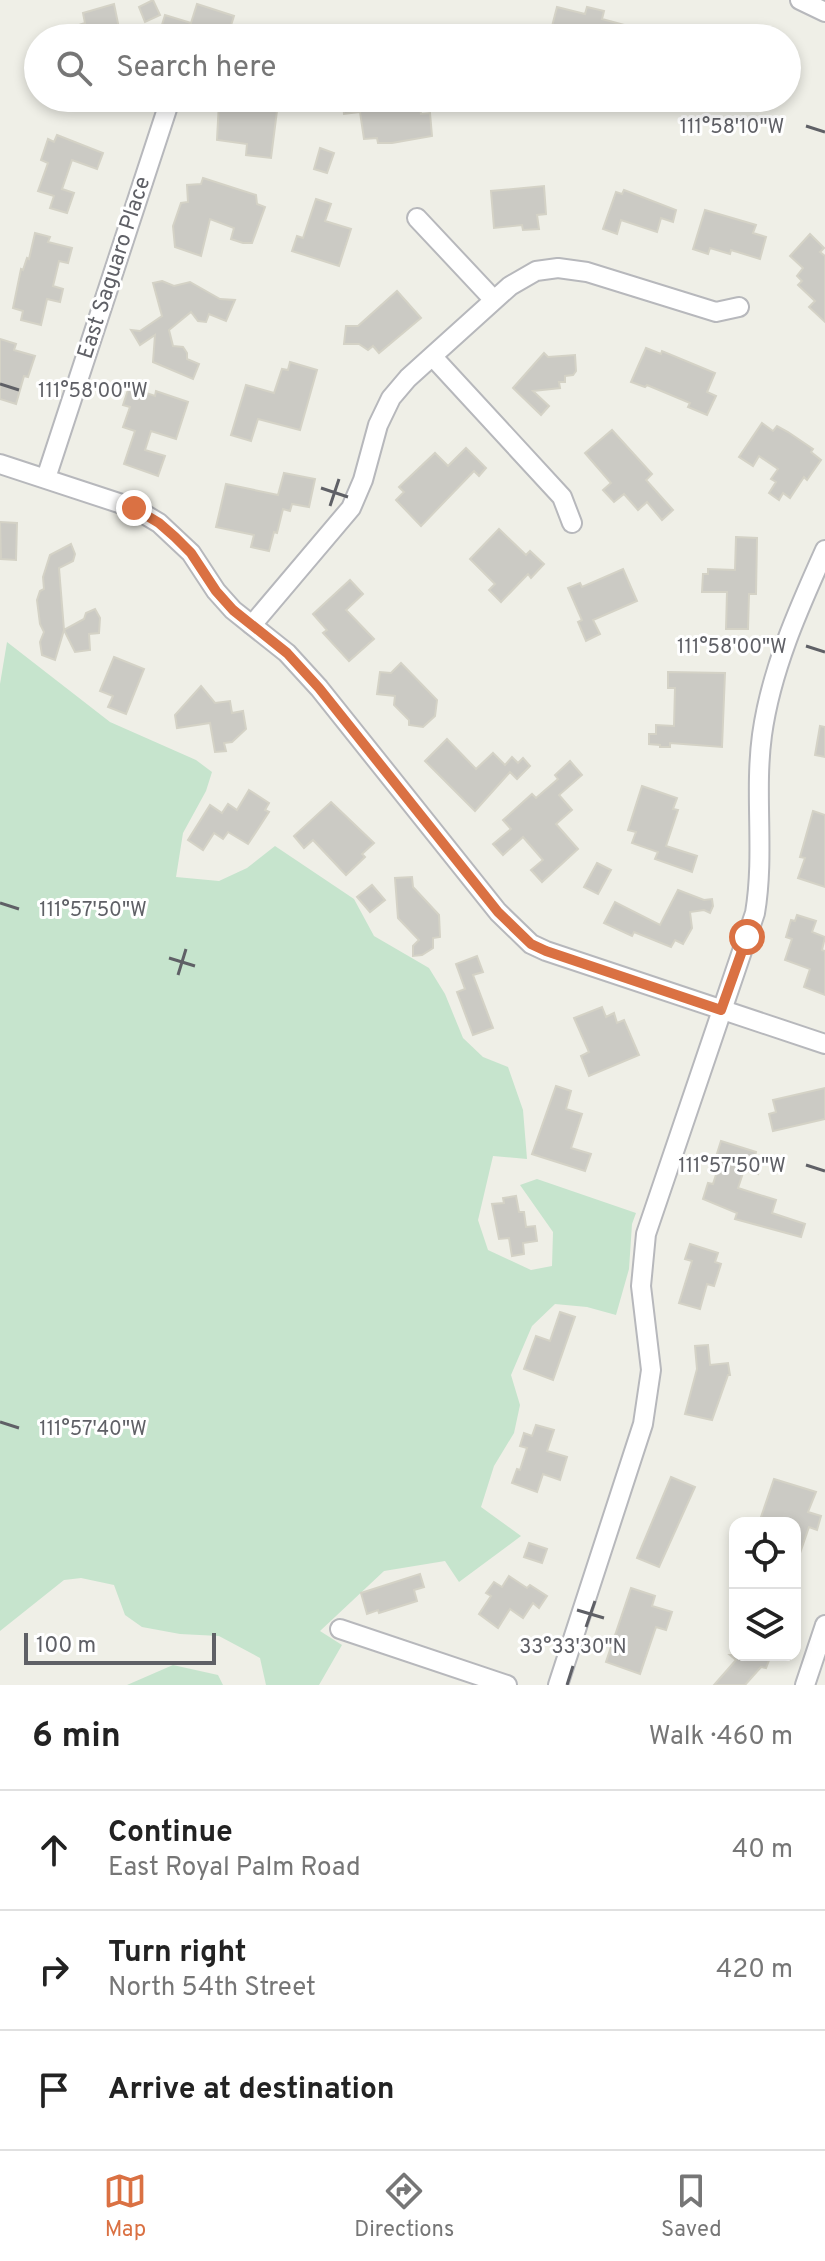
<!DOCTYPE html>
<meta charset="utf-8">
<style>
:root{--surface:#fff;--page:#f2f2f2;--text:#222;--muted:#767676;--line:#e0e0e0;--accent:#da7143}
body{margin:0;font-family:Overpass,sans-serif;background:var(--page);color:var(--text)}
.controls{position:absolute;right:24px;bottom:24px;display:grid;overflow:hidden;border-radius:16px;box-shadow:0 4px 12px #0003}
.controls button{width:72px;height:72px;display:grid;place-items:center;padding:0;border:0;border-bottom:2px solid var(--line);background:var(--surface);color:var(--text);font:40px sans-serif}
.scale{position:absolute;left:24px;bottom:20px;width:192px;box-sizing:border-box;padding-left:8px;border:4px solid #5f6066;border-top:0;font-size:22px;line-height:28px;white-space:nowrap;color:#5f6066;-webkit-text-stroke:6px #fff;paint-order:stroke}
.stop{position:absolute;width:24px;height:24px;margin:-18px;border:6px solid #da7143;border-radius:50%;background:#fff}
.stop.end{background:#da7143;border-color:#fff;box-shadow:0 2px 8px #0008}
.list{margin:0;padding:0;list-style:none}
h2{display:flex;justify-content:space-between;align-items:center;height:104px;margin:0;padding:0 32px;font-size:34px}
h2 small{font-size:26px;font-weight:400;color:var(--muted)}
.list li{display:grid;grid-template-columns:52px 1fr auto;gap:24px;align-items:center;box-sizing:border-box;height:120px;padding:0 32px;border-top:2px solid var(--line)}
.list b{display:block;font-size:30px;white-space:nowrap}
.list p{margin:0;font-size:26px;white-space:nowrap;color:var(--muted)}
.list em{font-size:26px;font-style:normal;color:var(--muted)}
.icon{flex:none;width:44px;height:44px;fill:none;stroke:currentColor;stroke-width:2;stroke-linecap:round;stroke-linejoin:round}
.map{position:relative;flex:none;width:825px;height:1685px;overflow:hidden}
.search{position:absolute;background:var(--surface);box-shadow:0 4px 12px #0003;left:24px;right:24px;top:24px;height:88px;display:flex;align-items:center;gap:20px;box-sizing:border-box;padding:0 28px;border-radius:44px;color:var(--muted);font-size:30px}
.sheet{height:464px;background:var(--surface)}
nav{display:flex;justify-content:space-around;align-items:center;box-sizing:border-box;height:112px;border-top:2px solid var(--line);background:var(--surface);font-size:22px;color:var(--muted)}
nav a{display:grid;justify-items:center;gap:4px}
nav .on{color:var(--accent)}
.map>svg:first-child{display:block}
</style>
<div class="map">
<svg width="825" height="1685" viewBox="0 0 825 1685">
<rect width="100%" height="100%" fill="#efefe7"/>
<g fill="#c6e4cd">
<polygon points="7,642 110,722 196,760 212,772 206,791 183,833 176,877 219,881 247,868 275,846 354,899 374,936 429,968 445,994 463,1038 483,1057 508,1067 523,1110 527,1159 493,1156 478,1220 488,1250 531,1270 552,1266 553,1232 520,1185 537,1179 636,1213 632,1224 629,1269 616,1315 587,1307 555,1304 532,1326 511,1375 520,1405 514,1433 494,1466 481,1507 521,1536 459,1582 445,1561 384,1571 320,1631 342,1645 319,1685 266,1685 260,1658 219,1636 180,1634 142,1627 125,1615 114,1585 81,1578 64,1580 0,1631 0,684"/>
<polygon points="173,1665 218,1675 223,1685 127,1685"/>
</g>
<g fill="#cbcac4" stroke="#d4d2c6" stroke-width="2">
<polygon points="153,0 160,15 145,22 139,7"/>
<polygon points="114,4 121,38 82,38 79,25 85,23 83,13"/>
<polygon points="197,4 234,16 227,38 158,38 165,15 191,23"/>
<polygon points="557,7 585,14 587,7 604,11 602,19 628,26 624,38 608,35 607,38 594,38 595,32 577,27 574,38 549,38"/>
<polygon points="229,98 256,98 278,103 271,158 246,155 247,144 217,140 219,102 228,104"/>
<polygon points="349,98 374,98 375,111 420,107 421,114 430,113 432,136 392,143 378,143 377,138 364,139 360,112 344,114 343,100"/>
<polygon points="57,135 103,153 97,169 72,160 62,189 74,193 67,213 50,208 54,196 38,191 48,163 41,160 48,139 54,142"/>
<polygon points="320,148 334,153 327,173 314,169"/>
<polygon points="203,178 256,195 257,204 265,207 252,243 243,243 231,239 234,228 210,219 201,256 175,247 173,226 181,203 188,202 187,185 201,184"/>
<polygon points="544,186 546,214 537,215 539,229 523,230 522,225 494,228 491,191"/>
<polygon points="624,190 676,210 673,222 661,218 657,232 621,220 617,234 603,229 616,192 622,194"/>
<polygon points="316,199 331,204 325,221 351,229 339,266 292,251 297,236 303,238"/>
<polygon points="705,210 756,225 753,233 766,237 760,259 731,250 730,254 710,248 708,254 693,249"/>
<polygon points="35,233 50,237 48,242 72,248 68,263 59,261 53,286 63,289 60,302 47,299 41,325 21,320 23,311 13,308 21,269 23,270 27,258 29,259"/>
<polygon points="810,234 824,248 820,252 825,256 825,322 809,307 815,301 798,285 802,281 797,276 803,268 790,256"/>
<polygon points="162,281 174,286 190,282 220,299 235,300 226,321 209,314 206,322 198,321 191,312 169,330 173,346 183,347 187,353 187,359 199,364 193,379 153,362 155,335 140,345 131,330 140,331 162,316 153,283"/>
<polygon points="397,291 421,318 379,353 373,346 368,350 359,344 344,344 346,326 358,326"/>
<polygon points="0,339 16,344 14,350 35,356 28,377 24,376 16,404 0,399"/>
<polygon points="646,348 661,354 662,351 715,373 707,392 716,396 707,415 688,407 690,403 647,385 645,387 631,382"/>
<polygon points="544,353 548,357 575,355 576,371 573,375 565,376 565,382 559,382 560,388 533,391 549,406 541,415 513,388"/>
<polygon points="290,362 317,370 300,430 258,419 251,441 231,435 246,385 274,393 282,369 288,370"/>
<polygon points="129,387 155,396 156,391 188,402 176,439 151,431 145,450 165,456 158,476 124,464 135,431 123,427 130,407 123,405"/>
<polygon points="762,423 773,431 777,426 788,432 813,449 811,452 821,460 807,480 804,477 790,498 783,493 779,500 769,493 776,482 771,479 778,469 759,456 753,466 739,457"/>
<polygon points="612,430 652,474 646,480 673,510 662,520 647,502 638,510 624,494 614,502 603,490 611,483 585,453"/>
<polygon points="466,448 486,468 479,476 474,471 421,526 396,500 404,492 399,487 435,453 448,466"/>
<polygon points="284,473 315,479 309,507 292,504 290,511 283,509 277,533 274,532 269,551 251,547 254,535 216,527 226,484 278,495"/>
<polygon points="0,522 17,523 16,560 1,559"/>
<polygon points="499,529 526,555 530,551 544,564 531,578 528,574 501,602 489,590 495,584 470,559"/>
<polygon points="736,537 757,538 756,594 749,594 748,629 726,629 727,592 702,592 703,574 708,574 708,569 735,570"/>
<polygon points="71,544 75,554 73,561 59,568 64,630 84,619 86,613 95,609 100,618 99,633 89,634 90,650 75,652 64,630 55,660 42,655 40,642 44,632 40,624 37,600 40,591 44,589 43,577 50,555"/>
<polygon points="623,569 637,601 593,620 600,634 586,641 578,622 582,620 568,588 580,583 582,587"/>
<polygon points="350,580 363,594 346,610 374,639 349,661 323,633 327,630 313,614"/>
<polygon points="114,657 144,669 126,714 108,707 113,696 100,691"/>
<polygon points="401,663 437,700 435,716 423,727 409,725 409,720 394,705 395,696 377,694 380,672 391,673"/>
<polygon points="668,672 725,673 722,747 670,743 670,747 660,747 660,745 649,744 649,734 656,734 656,725 674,726 675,688 668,688"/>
<polygon points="201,686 215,703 230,701 232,713 243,711 246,729 232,742 224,743 226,751 215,752 210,723 177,728 175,715"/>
<polygon points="820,726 825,727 825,757 815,755"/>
<polygon points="447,739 476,769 493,753 505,765 512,757 518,763 523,758 530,766 517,779 510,772 475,811 425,761"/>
<polygon points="570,761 582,775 559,795 572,810 556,824 578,849 542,882 531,870 543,860 523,837 503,855 493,844 511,829 503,820 532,794 536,798 558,779 555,775"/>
<polygon points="642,786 677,798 673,809 678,810 666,846 697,856 692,872 655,859 658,852 632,843 636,832 628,830"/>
<polygon points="249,790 269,803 265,810 269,812 248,844 228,832 223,839 214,833 203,850 188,840 210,805 222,813 228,804 237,810"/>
<polygon points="331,802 374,843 362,854 365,857 346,875 313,840 304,848 294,836"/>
<polygon points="813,811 825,815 825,887 798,878 805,858 800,857"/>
<polygon points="597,863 611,870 598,894 584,887"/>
<polygon points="412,877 413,887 439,915 440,937 433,938 433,948 422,955 413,956 413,946 419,940 398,918 395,878"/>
<polygon points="372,885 385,900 370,912 357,897"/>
<polygon points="678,890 704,900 712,899 713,906 710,913 704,910 690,912 692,928 683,944 675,940 671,947 634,932 632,936 604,923 615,902 660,925"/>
<polygon points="797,915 816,921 812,932 825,937 822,950 825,951 825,995 804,987 810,969 785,960 792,939 786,937 791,920 795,921"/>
<polygon points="477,956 483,972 473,975 493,1028 473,1035 457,992 465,989 456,964"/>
<polygon points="602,1007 606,1017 614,1013 617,1023 624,1020 639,1055 589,1076 581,1056 589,1052 574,1018"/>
<polygon points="556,1086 571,1091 566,1109 582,1114 571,1148 591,1154 585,1171 532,1154"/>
<polygon points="825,1088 825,1119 773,1131 769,1114 776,1112 773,1100"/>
<polygon points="721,1141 756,1152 754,1161 761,1163 758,1174 744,1170 738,1188 776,1200 772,1213 805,1224 801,1237 735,1219 737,1213 703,1199 708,1183 713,1184 720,1162 715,1160"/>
<polygon points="516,1196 519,1212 524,1212 526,1227 535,1226 537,1241 523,1243 524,1254 512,1256 509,1238 499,1239 492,1204 504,1203 503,1198"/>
<polygon points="690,1244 718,1253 715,1262 721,1264 714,1286 707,1284 700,1309 679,1303 692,1261 685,1259"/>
<polygon points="560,1312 575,1317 553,1380 524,1369 536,1336 550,1341"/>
<polygon points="708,1345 710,1365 728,1363 730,1375 728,1375 712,1420 685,1414 697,1369 695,1346"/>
<polygon points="536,1425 554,1430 547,1451 567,1457 560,1480 543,1474 537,1492 512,1483 517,1469 520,1470 527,1448 520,1446 524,1433 532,1436"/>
<polygon points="671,1477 695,1487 659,1567 637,1558"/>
<polygon points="774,1479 816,1492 808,1512 821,1516 817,1530 809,1527 797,1562 795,1523 767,1523 760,1520"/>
<polygon points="529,1543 547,1549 542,1563 524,1557"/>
<polygon points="420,1574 424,1587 414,1590 417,1601 379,1613 378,1610 367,1614 361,1593"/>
<polygon points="509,1576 527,1588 530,1585 547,1596 539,1608 533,1603 523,1618 510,1609 498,1628 479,1614 491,1596 486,1593 494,1582 502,1587"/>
<polygon points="631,1588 655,1596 652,1606 672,1612 666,1630 656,1627 640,1674 606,1662"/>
<polygon points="730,1655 771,1655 766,1668 761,1667 745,1685 714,1685 736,1660"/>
</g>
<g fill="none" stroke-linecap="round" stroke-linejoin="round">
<defs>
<g id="minor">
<polyline points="800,0 825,12"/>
<polyline points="417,218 493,299"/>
<polyline points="433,357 562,497 572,523"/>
<polyline points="0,464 134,508 159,523 191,553 216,591 233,610 287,653 319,688 498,912 531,944 546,951 825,1044"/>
<polyline points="46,478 169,103"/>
<polyline points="252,625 351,508 363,480 378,425 391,398 408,378 510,286 536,271 558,268 587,272 716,312 739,307"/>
<polyline points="340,1629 507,1685"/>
<path d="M558 1685 643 1424 651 1370 641 1286 646 1234 755 913C765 854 754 794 762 735 771 670 798 610 825 550"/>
<polyline points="805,1685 825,1625"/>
</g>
</defs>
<use href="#minor" stroke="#b7b8bc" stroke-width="22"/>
<use href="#minor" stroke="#fff" stroke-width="18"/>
</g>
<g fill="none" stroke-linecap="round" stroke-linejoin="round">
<polyline stroke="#da7143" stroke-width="10" points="134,508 159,523 175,537 191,553 216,591 233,610 287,653 319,688 498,912 531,944 546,951 721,1010 747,937"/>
</g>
<path fill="none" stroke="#5f6066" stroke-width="3" d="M806 126 825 132M0 384 19 390M321 488 348 497M330 506 339 479M806 646 825 652M0 903 19 909M169 958 195 966M178 975 186 949M806 1165 825 1171M0 1422 19 1428M577 1610 604 1618M586 1627 595 1601M567 1685 573 1666"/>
<g text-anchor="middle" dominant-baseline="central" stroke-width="6" stroke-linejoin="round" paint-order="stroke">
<g font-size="22" fill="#5f6066" stroke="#fff">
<text transform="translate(115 268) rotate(-72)">East Saguaro Place</text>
</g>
</g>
<g font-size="20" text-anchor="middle" fill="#5f6066" stroke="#fff" stroke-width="6" stroke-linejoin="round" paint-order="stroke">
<text x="732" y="133">111°58'10"W</text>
<text x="93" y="397">111°58'00"W</text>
<text x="732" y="653">111°58'00"W</text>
<text x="93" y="916">111°57'50"W</text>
<text x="732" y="1172">111°57'50"W</text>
<text x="93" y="1435">111°57'40"W</text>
<text x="573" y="1653">33°33'30"N</text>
</g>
</svg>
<div class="controls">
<button><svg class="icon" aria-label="locate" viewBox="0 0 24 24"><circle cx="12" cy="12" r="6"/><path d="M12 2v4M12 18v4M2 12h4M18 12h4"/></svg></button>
<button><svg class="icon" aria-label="layers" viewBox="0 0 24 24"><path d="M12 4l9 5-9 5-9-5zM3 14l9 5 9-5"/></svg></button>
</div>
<div class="scale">100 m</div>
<div class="stop" style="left:747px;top:937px"></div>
<div class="stop end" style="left:134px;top:508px"></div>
<div class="search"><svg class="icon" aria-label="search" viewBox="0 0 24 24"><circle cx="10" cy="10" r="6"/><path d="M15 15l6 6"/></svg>Search here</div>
</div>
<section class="sheet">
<h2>6 min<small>Walk · 460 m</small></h2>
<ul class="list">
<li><svg class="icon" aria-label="ahead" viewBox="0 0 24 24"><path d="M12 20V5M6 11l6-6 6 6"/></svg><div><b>Continue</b><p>East Royal Palm Road</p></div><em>40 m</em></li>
<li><svg class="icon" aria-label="right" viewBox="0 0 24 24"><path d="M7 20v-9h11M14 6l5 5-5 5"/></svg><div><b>Turn right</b><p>North 54th Street</p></div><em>420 m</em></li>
<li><svg class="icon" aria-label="arrive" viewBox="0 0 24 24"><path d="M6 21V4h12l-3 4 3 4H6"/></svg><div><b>Arrive at destination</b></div></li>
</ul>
</section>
<nav>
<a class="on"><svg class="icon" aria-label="map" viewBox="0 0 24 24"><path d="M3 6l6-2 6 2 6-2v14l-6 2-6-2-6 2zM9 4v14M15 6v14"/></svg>Map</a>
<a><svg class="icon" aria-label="directions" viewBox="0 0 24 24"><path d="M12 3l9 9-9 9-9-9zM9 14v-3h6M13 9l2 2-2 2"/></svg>Directions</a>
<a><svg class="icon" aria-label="saved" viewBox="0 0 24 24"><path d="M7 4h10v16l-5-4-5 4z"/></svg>Saved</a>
</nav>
